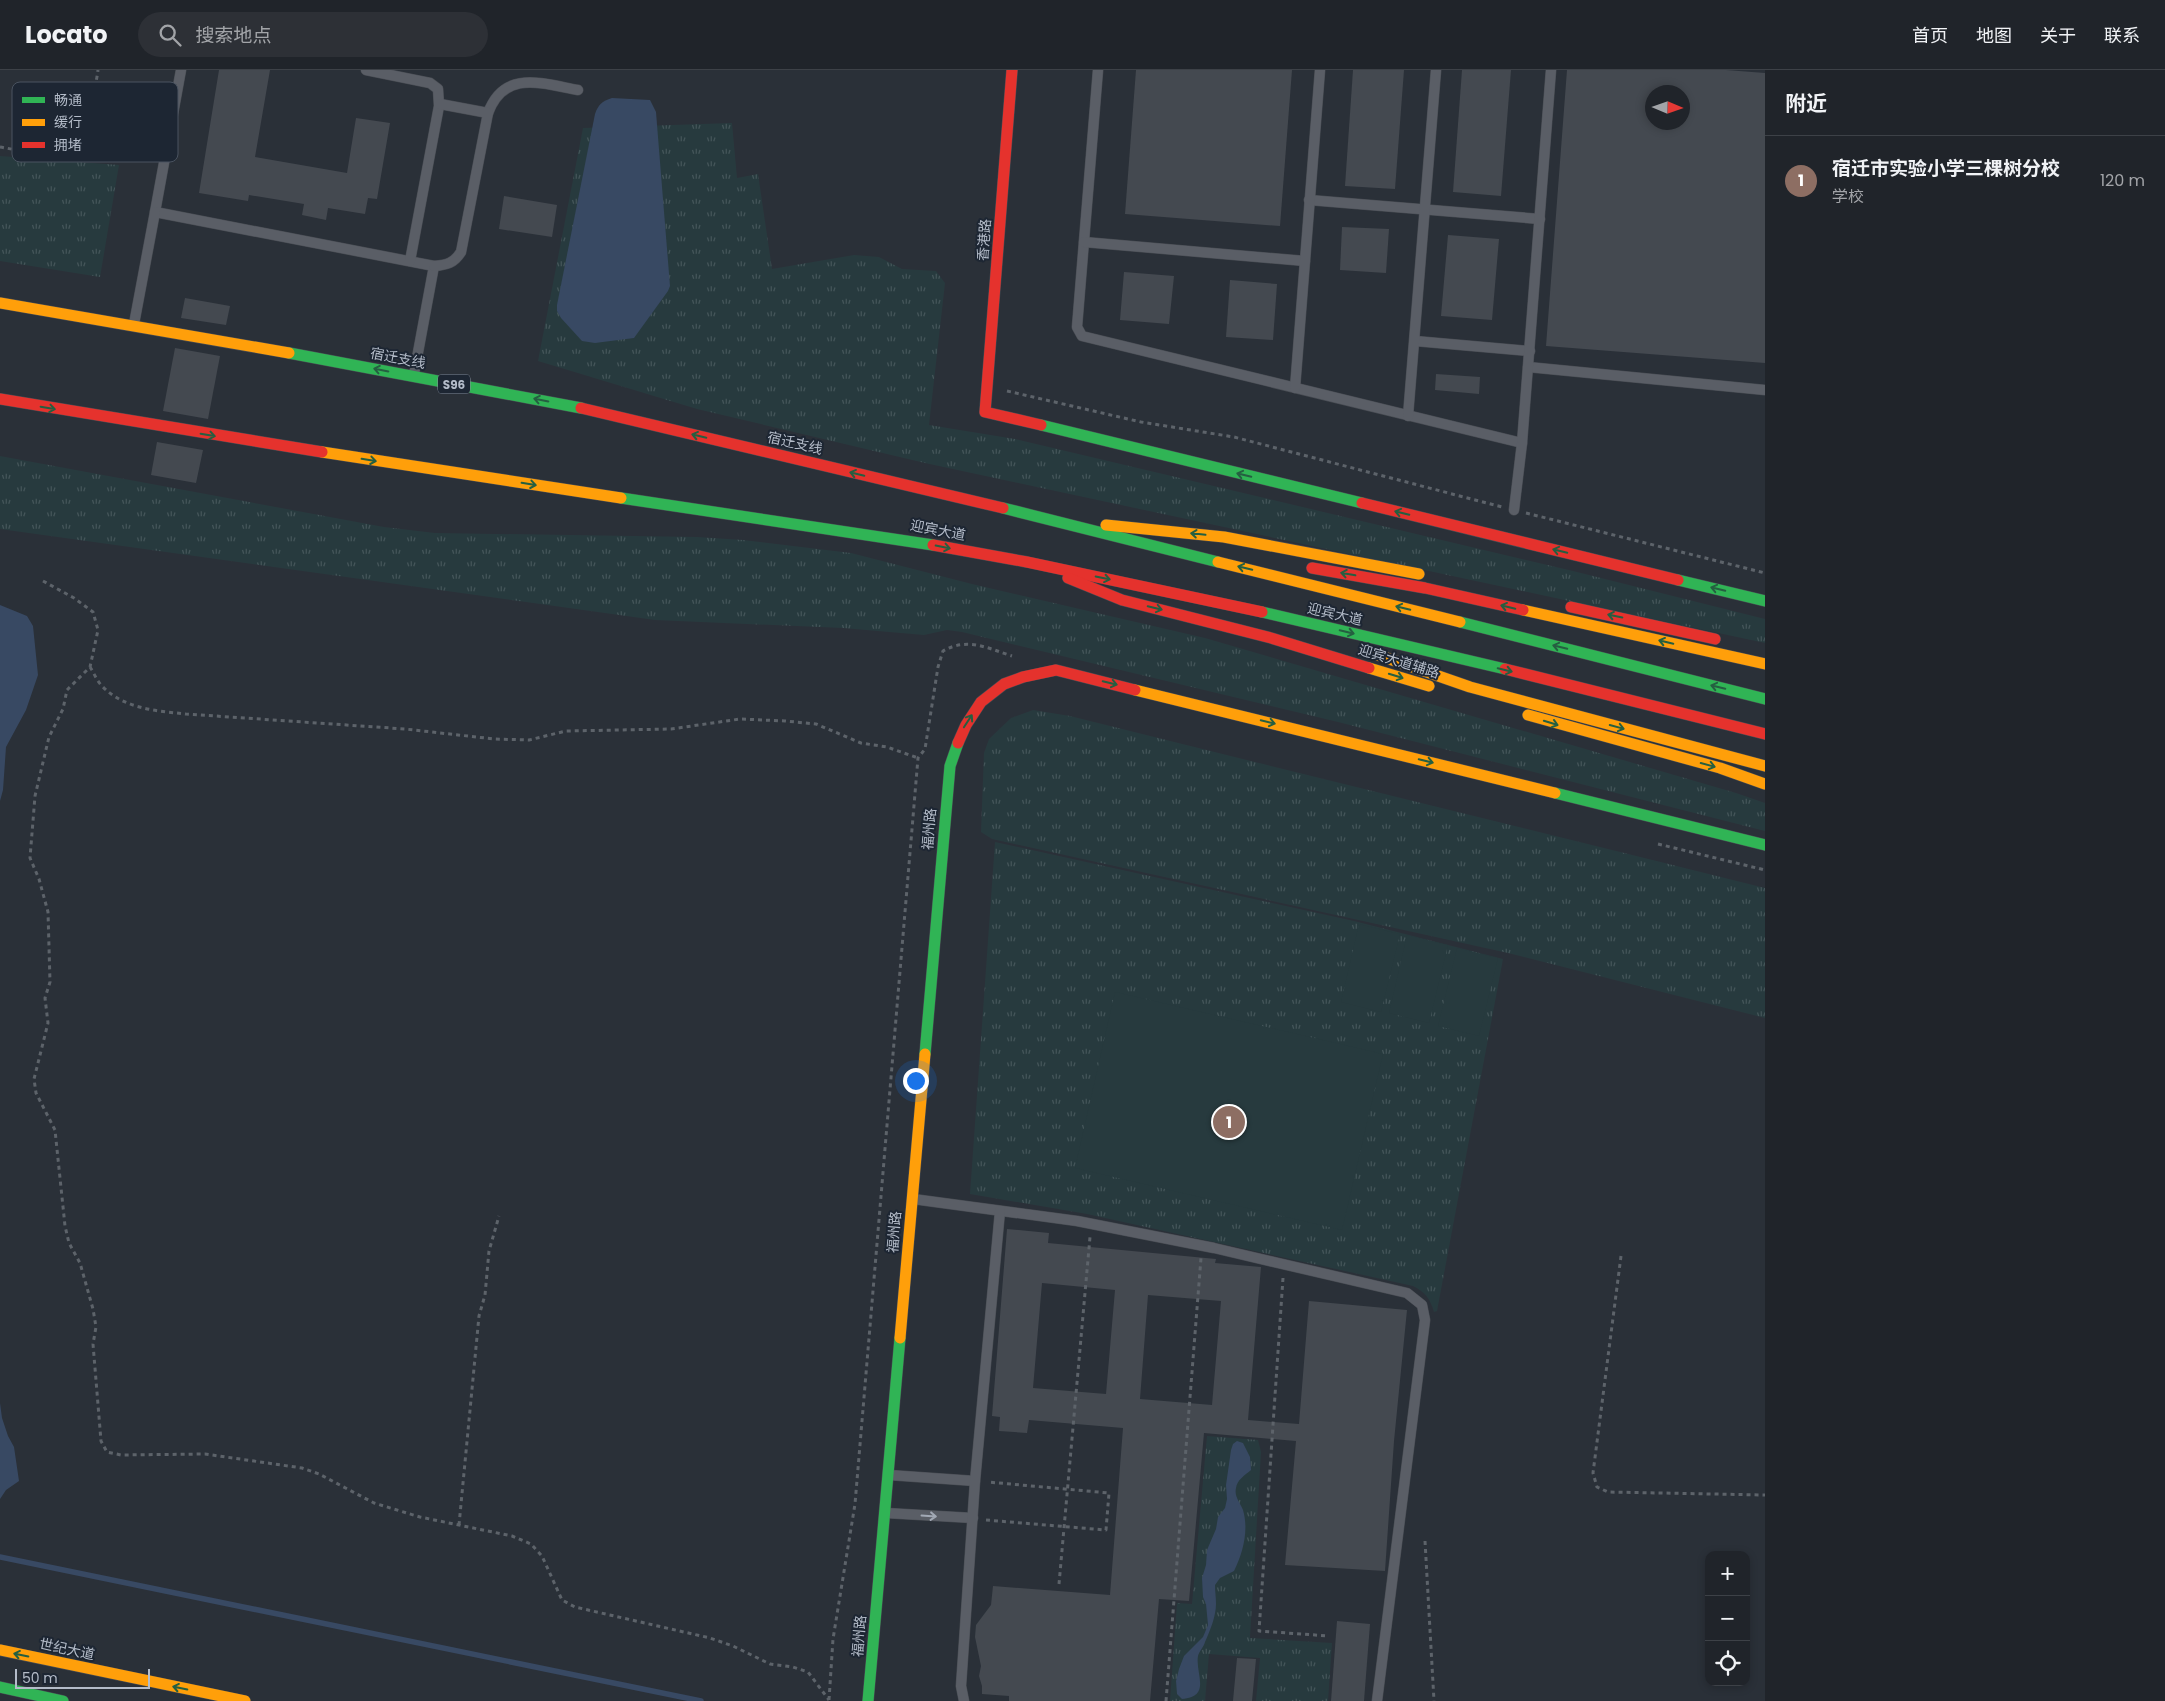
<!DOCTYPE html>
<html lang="zh">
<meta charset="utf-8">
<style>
:root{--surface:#20242a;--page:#2d3036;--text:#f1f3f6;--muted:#a2a4a8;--line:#3d4147;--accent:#848b96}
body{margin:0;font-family:Poppins,"Noto Sans SC",sans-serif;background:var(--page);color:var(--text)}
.controls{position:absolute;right:15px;bottom:15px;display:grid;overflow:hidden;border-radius:10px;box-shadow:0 2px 8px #0003}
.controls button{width:45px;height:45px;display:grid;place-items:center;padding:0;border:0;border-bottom:1px solid var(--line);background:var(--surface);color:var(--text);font:25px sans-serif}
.compass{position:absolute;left:1645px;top:15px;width:45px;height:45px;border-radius:50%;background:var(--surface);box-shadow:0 2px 8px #0003;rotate:92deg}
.scale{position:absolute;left:15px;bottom:12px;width:135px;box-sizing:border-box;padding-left:5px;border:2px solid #b4bcc9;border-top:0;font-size:14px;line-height:18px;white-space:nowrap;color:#b4bcc9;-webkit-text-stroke:4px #1d2633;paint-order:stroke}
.you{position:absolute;left:915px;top:1010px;width:18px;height:18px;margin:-12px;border:4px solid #fff;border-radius:50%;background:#1a73e8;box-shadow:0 0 0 8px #1a73e833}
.badge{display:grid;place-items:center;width:32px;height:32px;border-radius:50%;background:var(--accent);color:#fff;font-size:16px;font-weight:700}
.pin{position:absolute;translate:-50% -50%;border:2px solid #fff;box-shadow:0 1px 5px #0006}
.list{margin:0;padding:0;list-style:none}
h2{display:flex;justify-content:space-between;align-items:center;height:65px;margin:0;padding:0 20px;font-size:21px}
h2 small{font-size:16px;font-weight:400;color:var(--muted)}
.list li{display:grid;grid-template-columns:32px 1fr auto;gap:15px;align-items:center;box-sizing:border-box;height:90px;padding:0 20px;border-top:1px solid var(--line)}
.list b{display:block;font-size:19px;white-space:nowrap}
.list p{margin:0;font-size:16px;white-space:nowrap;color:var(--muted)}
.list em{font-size:16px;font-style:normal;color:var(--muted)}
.icon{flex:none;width:28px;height:28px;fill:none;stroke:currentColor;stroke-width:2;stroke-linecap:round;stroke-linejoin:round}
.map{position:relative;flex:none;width:1765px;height:1631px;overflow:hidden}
header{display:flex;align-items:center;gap:30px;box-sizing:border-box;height:70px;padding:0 25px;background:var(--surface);border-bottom:1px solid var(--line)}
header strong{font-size:24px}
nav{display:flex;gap:28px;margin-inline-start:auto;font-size:18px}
.search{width:350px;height:45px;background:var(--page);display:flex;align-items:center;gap:12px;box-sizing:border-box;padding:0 18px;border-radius:28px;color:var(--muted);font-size:19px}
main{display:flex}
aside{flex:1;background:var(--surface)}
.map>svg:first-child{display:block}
</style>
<header>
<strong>Locato</strong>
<div class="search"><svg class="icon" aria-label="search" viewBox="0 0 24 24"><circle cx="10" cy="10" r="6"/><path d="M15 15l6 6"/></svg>搜索地点</div>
<nav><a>首页</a><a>地图</a><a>关于</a><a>联系</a></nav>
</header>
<main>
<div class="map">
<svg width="1765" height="1631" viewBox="0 0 1765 1631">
<defs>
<pattern id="grass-tufts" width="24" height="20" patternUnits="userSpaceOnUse" patternTransform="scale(1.25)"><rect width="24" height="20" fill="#273a3e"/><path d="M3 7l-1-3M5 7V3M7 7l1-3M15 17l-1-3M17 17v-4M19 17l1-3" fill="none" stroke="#445559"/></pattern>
</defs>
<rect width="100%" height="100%" fill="#2a3038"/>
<g fill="url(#grass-tufts)">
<polygon points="732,53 737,108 758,104 772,199 854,185 879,187 902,199 936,201 945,213 929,355 1015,369 1573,501 1765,549 1765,573 925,393 697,339 538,291 583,58"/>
<polygon points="0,86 119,95 100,207 0,191"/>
<polygon points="0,386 384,457 435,463 697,467 743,470 851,483 972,514 1205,568 1736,723 1765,733 1765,761 1338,652 962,562 947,560 924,565 843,558 655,550 0,459"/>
<path d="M1033 640 1070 646C1301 704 1533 760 1765 818V948L1508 883 992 769 981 762 984 683 989 669 1011 648Z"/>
<path d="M995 772 1354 851 1503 889 1437 1241 1434 1242C1430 1228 1425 1222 1413 1216L1087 1144 970 1124Z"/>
<polygon points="1207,1366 1258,1370 1261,1382 1250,1568 1332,1573 1328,1631 1256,1631 1260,1588 1209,1584 1205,1631 1170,1631 1177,1533 1192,1534"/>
</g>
<g fill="#273a3e">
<polygon points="1359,854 1400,864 1381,942 1341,932"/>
<polygon points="1407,865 1448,875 1429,953 1389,943"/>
<polygon points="1457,878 1498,888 1479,966 1438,956"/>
<polygon points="1115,922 1383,984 1342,1160 1075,1098"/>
</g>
<g fill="#384963">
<path d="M612 28 650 30 656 42 670 216 668 221 634 268 595 273 582 271 561 248 557 241V235L595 44C598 35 602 31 612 28Z"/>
<polygon points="0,535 27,546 33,556 38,605 26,640 6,677 3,720 0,731"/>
<polygon points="0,1333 2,1348 8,1366 14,1377 19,1411 6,1420 0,1429"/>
<path d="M1237 1371 1243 1373 1250 1387 1251 1400C1245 1405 1237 1410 1236 1418 1234 1427 1240 1432 1243 1440 1249 1460 1243 1483 1234 1501L1220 1508 1215 1515C1215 1521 1216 1528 1216 1534 1216 1546 1210 1561 1205 1572 1204 1577 1199 1581 1198 1586 1195 1603 1212 1627 1182 1629L1177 1624 1176 1611 1179 1599 1184 1586 1203 1567 1208 1555 1206 1534 1203 1527 1202 1508 1206 1495 1207 1480 1216 1459 1218 1447 1225 1438 1227 1429 1226 1415 1231 1380 1233 1374Z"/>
</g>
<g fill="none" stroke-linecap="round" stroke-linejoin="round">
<polyline stroke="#384963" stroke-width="5.5" points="0,1487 701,1631"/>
</g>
<g fill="#444950" fill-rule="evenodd">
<polygon points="219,0 270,0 255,87 347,103 356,48 390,53 377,129 368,128 365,144 328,138 326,150 302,145 304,134 249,125 248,131 199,123"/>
<polygon points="1136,0 1292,0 1280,156 1125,144"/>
<polygon points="1353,0 1404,0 1395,119 1345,116"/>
<polygon points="1462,0 1511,0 1501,126 1453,122"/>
<path d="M1567 0H1726L1765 3V293L1546 276ZM1652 22H1682V52H1652Z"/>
<polygon points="504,126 557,135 552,167 499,159"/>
<polygon points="1342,157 1389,159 1386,203 1340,200"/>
<polygon points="1448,165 1499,169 1492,250 1441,246"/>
<polygon points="1124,202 1174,206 1169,254 1120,250"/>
<polygon points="1230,210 1277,214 1273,270 1226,267"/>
<polygon points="185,228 230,236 226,255 181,248"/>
<polygon points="175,278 220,286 208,349 163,341"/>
<polygon points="1436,304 1480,307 1479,324 1435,320"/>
<polygon points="157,372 203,380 196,413 151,405"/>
<path d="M1007 1159 1049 1163 1048 1173 1216 1189 1215 1193 1261 1197 1248 1350 1299 1354 1309 1231 1407 1240 1394 1371 1385 1501 1285 1495 1296 1371 1204 1363 1189 1531 1159 1529 1150 1631H1009V1626L982 1624V1616L979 1606 981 1596 975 1567 976 1555 991 1535 993 1516 1110 1525 1123 1358 1029 1350 1027 1363 999 1361 1000 1347 992 1346ZM1042 1213 1115 1220 1106 1324 1033 1318ZM1148 1225 1221 1231 1212 1335 1140 1329Z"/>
<polygon points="1337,1551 1370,1554 1364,1631 1331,1631"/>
<polygon points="1237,1588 1256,1589 1252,1631 1233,1631"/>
</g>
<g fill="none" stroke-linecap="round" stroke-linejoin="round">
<defs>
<g id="lane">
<polyline points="181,0 155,142 434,196 414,304"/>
<polyline points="366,0 430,13 438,19 439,36 410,191"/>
<polyline points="1098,0 1077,257 1082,266 1522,373"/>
<path d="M488 43C504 0 540 13 578 20"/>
<polyline points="1309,130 1540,149"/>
<polyline points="1084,172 1305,191"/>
<path d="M434 196C447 195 454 193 461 182L488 43 440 34"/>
<polyline points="134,254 155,142"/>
<polyline points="1415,271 1530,281"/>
<polyline points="1528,297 1765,320"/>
<polyline points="1295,318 1320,0"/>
<polyline points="1408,346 1436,0"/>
<polyline points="1514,440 1522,373 1551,0"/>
<polyline points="913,1129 1077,1151 1214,1178 1407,1223 1422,1235 1425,1250 1377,1631"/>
<polyline points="889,1405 975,1411"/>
<polyline points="886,1443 973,1448"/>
<polyline points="964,1631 961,1616 975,1411 1000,1141"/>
</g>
<g id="fast">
<polyline points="289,283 581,338"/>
<polyline points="1041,355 1362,433"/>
<polyline points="621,428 933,475"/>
<polyline points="1003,438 1218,492"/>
<polyline points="1678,510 1765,531"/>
<polyline points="1262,542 1505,599"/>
<polyline points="1460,552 1765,629"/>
<polyline points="1555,723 1765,775"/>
<polyline points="925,984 950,696 958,673"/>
<polyline points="0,1617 63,1631"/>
<polyline points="868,1631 900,1268"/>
</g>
<g id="slow">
<polyline points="0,233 289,283"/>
<polyline points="322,382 621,428"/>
<polyline points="1106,455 1224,467 1419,504"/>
<polyline points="1218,492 1460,552"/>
<polyline points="1523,540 1765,594"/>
<polyline points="1378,585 1470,617 1765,696"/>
<polyline points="1369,598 1429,616"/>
<polyline points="1135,620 1555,723"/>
<polyline points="1528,645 1720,698 1765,714"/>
<polyline points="900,1268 925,984"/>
<polyline points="0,1580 245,1631"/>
</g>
<g id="jam">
<polyline points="1012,0 985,342 1041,355"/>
<polyline points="0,329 322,382"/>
<polyline points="581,338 1003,438"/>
<polyline points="1362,433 1678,510"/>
<polyline points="933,475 1027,492 1262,542"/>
<polyline points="1312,498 1425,518 1523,540"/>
<polyline points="1068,508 1122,530 1271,568 1369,598"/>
<polyline points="1571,537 1715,569"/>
<polyline points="1505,599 1765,664"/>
<polyline points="958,673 966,655 981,632 1004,614 1023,607 1056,600 1135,620"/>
</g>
</defs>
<use href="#lane" stroke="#484c53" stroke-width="11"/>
<use href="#fast" stroke="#484c53" stroke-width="12"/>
<use href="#slow" stroke="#484c53" stroke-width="12"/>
<use href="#jam" stroke="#484c53" stroke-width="12"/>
<g stroke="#5d636a" stroke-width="3" stroke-dasharray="4 4" stroke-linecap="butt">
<path d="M0 77C20 80 83 97 91 72 94 65 88 60 89 54 89 36 96 17 98 0"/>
<polyline points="1007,321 1141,352 1234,367 1502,437"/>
<polyline points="1526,443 1765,503"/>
<polyline points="43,511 74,528 93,542 98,560 90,597 67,620 63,639 49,667 35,726 30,788 39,809 48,842 50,912 45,928 48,953 34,1009 36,1023 55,1060 65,1156 69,1173 80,1193 93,1239 96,1257 93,1274 101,1371 107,1382 121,1385 205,1384 302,1398 319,1404 374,1433 420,1447 512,1466 531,1474 542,1486 562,1530 575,1537 710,1568 733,1576 770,1594 793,1597 808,1602 829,1630"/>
<path d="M90 597C94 603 97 611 102 616 124 639 157 641 186 644L405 659 494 669 529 670 566 661 671 659 740 649 785 651 816 654 861 673 887 677 918 688"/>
<polyline points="1658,774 1765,800"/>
<polyline points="1621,1186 1593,1403 1597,1417 1608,1422 1765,1425"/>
<polyline points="1283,1208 1259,1561 1329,1566"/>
<polyline points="986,1450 1106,1460 1109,1423 988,1412"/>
<polyline points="459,1455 479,1246 485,1225 489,1181 499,1146"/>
<polyline points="1425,1471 1434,1631"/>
<polyline points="1059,1514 1090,1167"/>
<path d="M829 1630 833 1569 855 1434 918 688 925 679 938 597 943 581C968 567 987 578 1012 586"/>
<polyline points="1166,1631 1201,1188"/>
</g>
<use href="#lane" stroke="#5a5e66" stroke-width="10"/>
<use href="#fast" stroke="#30b455" stroke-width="11"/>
<use href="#slow" stroke="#ff9f0a" stroke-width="11"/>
<use href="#jam" stroke="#e5322d" stroke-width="11"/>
</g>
<defs><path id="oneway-shaft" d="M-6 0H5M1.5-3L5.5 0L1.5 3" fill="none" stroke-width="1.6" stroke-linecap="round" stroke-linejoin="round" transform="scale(1.25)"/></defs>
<g stroke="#255f41">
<use href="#oneway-shaft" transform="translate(381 300) rotate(-169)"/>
<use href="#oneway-shaft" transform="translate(541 330) rotate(-169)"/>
<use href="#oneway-shaft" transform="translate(48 338) rotate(10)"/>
<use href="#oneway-shaft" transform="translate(208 365) rotate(10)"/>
<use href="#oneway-shaft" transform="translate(699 366) rotate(-167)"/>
<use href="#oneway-shaft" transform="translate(369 390) rotate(9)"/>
<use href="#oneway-shaft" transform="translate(857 404) rotate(-167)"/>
<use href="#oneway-shaft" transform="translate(1244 405) rotate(-166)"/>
<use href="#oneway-shaft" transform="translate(529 414) rotate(9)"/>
<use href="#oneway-shaft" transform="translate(1402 443) rotate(-166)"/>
<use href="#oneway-shaft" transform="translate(1198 464) rotate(-174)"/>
<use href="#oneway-shaft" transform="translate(943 477) rotate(11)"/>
<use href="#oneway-shaft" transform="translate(1560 481) rotate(-166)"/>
<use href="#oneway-shaft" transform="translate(1245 498) rotate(-166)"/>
<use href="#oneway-shaft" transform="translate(1348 504) rotate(-170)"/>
<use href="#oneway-shaft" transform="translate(1103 508) rotate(12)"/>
<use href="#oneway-shaft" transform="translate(1718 519) rotate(-166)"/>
<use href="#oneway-shaft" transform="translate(1508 537) rotate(-167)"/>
<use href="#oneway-shaft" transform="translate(1155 538) rotate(14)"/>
<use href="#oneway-shaft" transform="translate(1403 538) rotate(-166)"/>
<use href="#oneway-shaft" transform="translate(1615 546) rotate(-168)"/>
<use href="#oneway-shaft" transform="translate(1347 562) rotate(13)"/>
<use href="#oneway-shaft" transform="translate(1666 572) rotate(-167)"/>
<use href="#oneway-shaft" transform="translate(1560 577) rotate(-166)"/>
<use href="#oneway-shaft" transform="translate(1505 600) rotate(13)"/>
<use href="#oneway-shaft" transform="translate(1396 606) rotate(17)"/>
<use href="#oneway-shaft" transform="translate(1110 613) rotate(14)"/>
<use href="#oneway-shaft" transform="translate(1718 617) rotate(-166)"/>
<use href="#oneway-shaft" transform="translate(968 651) rotate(-57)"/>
<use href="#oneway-shaft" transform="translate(1268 652) rotate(14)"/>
<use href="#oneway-shaft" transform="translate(1551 653) rotate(17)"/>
<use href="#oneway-shaft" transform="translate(1617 657) rotate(15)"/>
<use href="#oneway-shaft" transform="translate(1426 691) rotate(14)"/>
<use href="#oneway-shaft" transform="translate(1708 695) rotate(15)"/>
<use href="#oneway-shaft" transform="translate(21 1585) rotate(-168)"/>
<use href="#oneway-shaft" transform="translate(180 1618) rotate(-168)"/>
</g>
<use stroke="#a2a9b5" href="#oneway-shaft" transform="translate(929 1446) rotate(4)"/>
<g text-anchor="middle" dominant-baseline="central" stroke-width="4" stroke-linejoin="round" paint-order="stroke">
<rect fill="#1d2633" stroke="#878f9c" stroke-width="1" x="438" y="304.5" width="32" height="19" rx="4"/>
<g font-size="12" font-weight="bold" fill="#b4bcc9">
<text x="454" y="314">S96</text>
</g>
<g font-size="14" fill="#b4bcc9" stroke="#1d2633">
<text transform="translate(984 170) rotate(-86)">香港路</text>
<text transform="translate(398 288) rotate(11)">宿迁支线</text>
<text transform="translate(795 373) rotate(13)">宿迁支线</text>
<text transform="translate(938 460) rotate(11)">迎宾大道</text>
<text transform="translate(1335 544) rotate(13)">迎宾大道</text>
<text transform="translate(1399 591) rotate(17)">迎宾大道辅路</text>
<text transform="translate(929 759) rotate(-85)">福州路</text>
<text transform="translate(894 1162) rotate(-85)">福州路</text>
<text transform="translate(859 1566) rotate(-85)">福州路</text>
<text transform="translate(67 1579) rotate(12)">世纪大道</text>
</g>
</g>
<rect x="12" y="12" width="166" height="80" rx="8" fill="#1d2633" stroke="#4a5360" stroke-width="1"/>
<rect x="22" y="27" width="23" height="6" fill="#30b455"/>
<rect x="22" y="49" width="23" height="7" fill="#ff9f0a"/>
<rect x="22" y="72" width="23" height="6" fill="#e5322d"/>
<g font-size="14" fill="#b4bcc9">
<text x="54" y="35">畅通</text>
<text x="54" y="57">缓行</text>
<text x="54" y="80">拥堵</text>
</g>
</svg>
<div class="controls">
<button>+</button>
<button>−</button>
<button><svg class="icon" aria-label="locate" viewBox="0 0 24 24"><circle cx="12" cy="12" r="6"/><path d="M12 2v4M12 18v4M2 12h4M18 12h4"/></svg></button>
</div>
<svg class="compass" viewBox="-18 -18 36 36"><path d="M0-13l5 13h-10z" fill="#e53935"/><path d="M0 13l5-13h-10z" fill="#a2a4a8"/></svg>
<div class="scale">50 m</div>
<div class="you"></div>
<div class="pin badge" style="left:1229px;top:1052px;background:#8d6e63">1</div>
</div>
<aside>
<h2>附近<small></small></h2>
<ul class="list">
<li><span class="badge" style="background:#8d6e63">1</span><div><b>宿迁市实验小学三棵树分校</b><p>学校</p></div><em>120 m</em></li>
</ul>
</aside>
</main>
